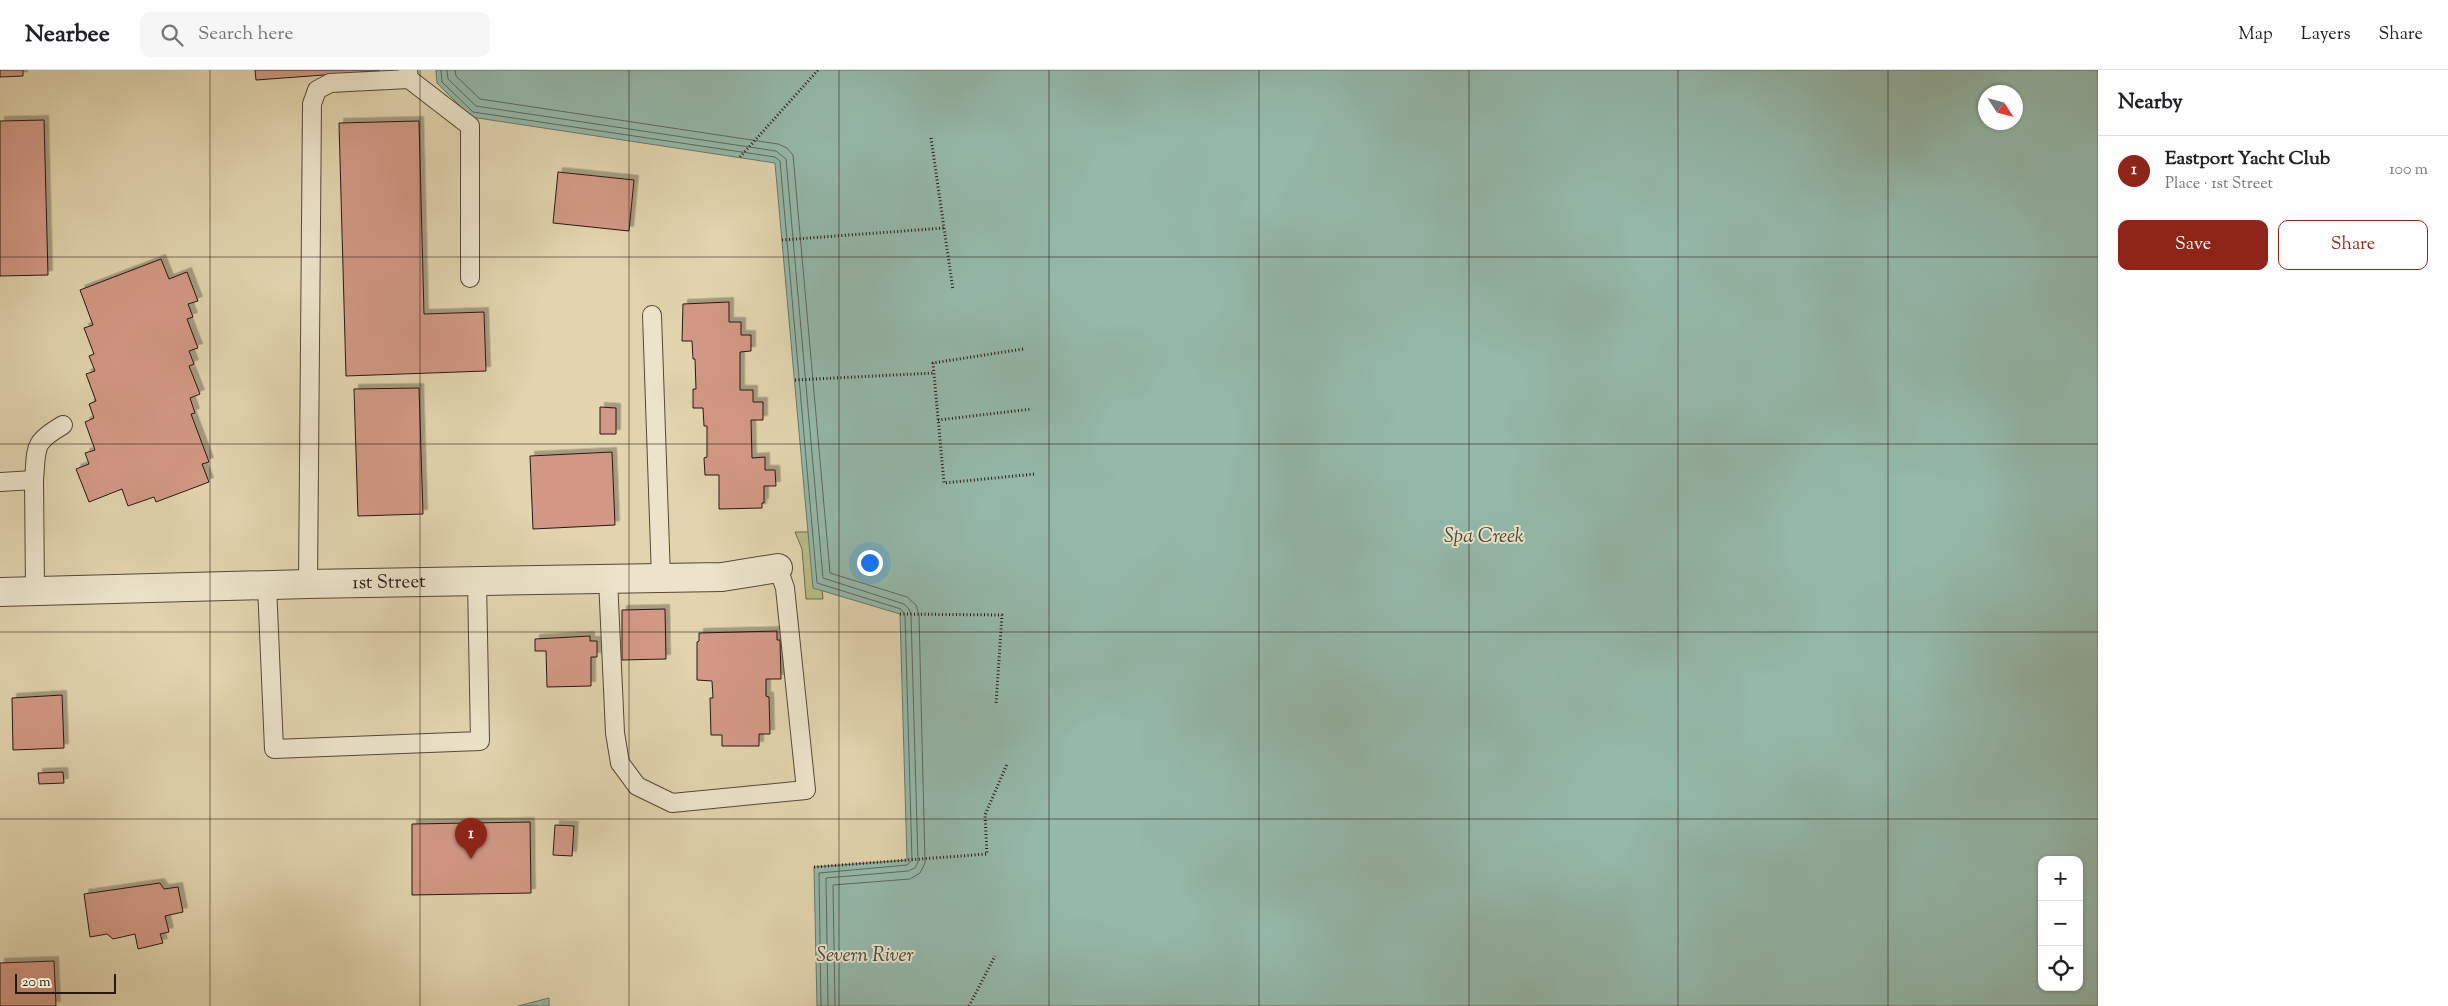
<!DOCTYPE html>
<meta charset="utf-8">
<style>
:root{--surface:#fff;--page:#f6f6f6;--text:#202124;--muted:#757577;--line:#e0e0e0;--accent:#8f2418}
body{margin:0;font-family:"Sorts Mill Goudy",serif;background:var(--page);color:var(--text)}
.controls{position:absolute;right:15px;bottom:15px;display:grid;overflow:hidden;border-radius:10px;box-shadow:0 1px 4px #0004}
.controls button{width:45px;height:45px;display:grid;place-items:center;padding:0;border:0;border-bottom:1px solid var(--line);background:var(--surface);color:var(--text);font:25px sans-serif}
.compass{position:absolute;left:1978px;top:15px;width:45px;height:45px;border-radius:50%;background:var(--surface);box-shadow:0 1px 4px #0004;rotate:126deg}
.scale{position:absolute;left:15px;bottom:12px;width:101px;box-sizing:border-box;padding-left:5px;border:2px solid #261812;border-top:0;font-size:14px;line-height:18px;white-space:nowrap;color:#261812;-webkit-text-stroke:4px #ece3ca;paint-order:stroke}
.you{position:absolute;left:869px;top:492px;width:18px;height:18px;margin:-12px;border:4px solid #fff;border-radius:50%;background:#1a73e8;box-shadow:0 0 0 8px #1a73e833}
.badge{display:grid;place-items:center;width:32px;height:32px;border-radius:50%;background:var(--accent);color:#fff;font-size:16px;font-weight:700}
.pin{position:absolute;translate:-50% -41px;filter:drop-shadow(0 1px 2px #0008)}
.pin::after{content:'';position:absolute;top:26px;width:18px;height:15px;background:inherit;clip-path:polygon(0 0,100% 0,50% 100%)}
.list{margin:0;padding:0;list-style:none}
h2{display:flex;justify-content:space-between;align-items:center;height:65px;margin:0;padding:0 20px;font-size:21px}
h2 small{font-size:16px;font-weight:400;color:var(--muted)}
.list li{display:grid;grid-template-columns:32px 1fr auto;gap:15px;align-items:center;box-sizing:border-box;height:70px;padding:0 20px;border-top:1px solid var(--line)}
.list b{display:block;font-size:19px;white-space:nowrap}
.list p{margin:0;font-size:16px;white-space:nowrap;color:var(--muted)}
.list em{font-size:16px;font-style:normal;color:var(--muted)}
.actions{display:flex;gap:10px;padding:15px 20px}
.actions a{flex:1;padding:11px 0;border:1px solid var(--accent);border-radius:10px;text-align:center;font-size:18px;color:var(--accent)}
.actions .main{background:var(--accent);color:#fff}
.icon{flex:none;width:28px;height:28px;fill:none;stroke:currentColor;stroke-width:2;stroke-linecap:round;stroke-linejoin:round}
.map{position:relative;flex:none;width:2098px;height:936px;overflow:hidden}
header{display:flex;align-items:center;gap:30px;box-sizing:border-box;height:70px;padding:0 25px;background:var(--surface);border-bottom:1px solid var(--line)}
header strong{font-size:24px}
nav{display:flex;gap:28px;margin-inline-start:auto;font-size:18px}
.search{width:350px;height:45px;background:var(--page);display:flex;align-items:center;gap:12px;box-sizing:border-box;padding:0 18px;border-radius:10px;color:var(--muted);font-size:19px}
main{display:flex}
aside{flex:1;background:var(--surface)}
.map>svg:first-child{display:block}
</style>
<header>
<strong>Nearbee</strong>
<div class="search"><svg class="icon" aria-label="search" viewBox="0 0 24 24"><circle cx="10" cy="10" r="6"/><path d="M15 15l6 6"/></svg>Search here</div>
<nav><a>Map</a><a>Layers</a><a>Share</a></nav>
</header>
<main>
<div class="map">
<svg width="2098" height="936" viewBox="0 0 2098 936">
<defs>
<filter id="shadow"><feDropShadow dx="4.5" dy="-4.5" stdDeviation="0" flood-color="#0004"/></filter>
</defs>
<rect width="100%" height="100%" fill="#e1d4ae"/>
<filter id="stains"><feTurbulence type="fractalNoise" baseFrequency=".004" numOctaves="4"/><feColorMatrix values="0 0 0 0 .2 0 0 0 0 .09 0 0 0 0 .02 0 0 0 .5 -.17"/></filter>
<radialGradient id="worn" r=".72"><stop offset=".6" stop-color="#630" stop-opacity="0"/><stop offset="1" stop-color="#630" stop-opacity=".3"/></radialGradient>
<polygon fill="#b7bc88" stroke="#6e6a4d" points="795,462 816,462 823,529 806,529 802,479"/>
<g fill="#94b8aa" stroke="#68786d" fill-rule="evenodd">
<path d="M436 0H2098V936H817L814 797 907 790 900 544 813 518 775 93 471 47 437 13ZM1986 22H2016V52H1986ZM2042 790H2079V917H2042Z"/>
<polygon points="549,928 549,936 518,936"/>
</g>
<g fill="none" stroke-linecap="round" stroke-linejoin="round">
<g stroke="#5d685e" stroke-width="1">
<polyline points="441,0 442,12 473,42 775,87 780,91 817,513 901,539 905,545 912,790 907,795 819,803 821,936"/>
<polyline points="447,0 448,9 476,36 776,81 786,89 823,508 904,534 909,539 911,545 918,792 915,798 908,801 826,808 828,936"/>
<polyline points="455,0 456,6 480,29 778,74 787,78 793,85 830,503 907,527 916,535 919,545 925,793 920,803 910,809 833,815 835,936"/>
</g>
</g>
<g fill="#d39885" stroke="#261812" filter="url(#shadow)">
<polygon points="0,0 23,0 23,6 0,7"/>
<polygon points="255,0 379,0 379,1 256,10"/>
<polygon points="44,50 48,205 0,206 0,51"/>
<polygon points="419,51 424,244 484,242 486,301 346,306 339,53"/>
<polygon points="558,102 634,110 629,161 553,153"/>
<polygon points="161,189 169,209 187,202 198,231 188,234 193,247 187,249 198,278 189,281 194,294 189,296 200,324 190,328 195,343 191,344 209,392 202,394 209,412 156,432 154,427 128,436 122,419 89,432 76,399 89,394 85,383 95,380 85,352 94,348 89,334 96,331 86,304 95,301 89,286 94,284 84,258 93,255 80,220"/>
<polygon points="729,232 729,252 741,252 741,265 751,265 751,281 740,282 740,320 753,320 753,332 763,332 763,350 751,350 752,388 765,387 765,400 775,400 776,416 764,416 764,433 762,433 762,438 719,439 719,405 705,405 704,388 707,387 707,356 704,356 703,338 693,338 693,319 696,319 695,289 693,289 692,271 682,271 683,234"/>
<polygon points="419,318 423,444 358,446 354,319"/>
<polygon points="600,337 616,338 616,364 600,364"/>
<polygon points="612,382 615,455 533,459 530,386"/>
<polygon points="665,539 666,589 622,590 622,540"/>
<polygon points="777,561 777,570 780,570 781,609 766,609 766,626 769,627 770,664 759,664 759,676 722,676 722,665 711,665 710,628 713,628 712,611 697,610 697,572 699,571 699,563"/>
<polygon points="590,566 590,571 597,571 597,587 591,587 591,616 547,617 546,581 535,581 535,569"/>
<polygon points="62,625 64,678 13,680 12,628"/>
<polygon points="63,702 64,713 39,714 38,703"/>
<polygon points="530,752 531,823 412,825 412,754"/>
<polygon points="555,755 574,756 572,786 553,785"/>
<polygon points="160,813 164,819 178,817 183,842 165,846 169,862 160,864 163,873 138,879 135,864 113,869 107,864 90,867 84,824"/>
<polygon points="54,891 56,936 0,936 0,893"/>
</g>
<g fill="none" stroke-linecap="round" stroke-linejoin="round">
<defs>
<g id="lane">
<polyline points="408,0 409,9 470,56 470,208"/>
<polyline points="652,245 661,508"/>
<path d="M34 410C37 377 32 373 63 355"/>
<polyline points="0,412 34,410 35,521"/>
<polyline points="608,509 615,663 620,693 637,716 672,733 806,720 785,518 778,498"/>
<polyline points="308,514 312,34 317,20 330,13 409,9"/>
<polyline points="267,515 274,679 480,671 477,511"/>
</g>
<g id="street">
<path id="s1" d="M0 522 308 514 722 507 778 498"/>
</g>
</defs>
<use href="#lane" stroke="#554739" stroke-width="20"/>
<use href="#street" stroke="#554739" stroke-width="30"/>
<g stroke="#261812" stroke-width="3" stroke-dasharray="1 2.5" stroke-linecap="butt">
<polyline points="931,68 953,220"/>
<polyline points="740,87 818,0"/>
<polyline points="782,170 944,158"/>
<polyline points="1023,279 933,293 944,413 1035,404"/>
<polyline points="795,310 934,303"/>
<polyline points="938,350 1032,339"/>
<polyline points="900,544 1002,545 996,634"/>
<polyline points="814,797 987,784 985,745 1007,694"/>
<polyline points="969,936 995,886"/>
</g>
<use href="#lane" stroke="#ece3ca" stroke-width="18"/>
<use href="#street" stroke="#ece3ca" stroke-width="28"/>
</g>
<path fill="none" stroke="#261812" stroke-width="1" stroke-opacity="0.55" d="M210 0V936M420 0V936M629 0V936M839 0V936M1049 0V936M1259 0V936M1469 0V936M1678 0V936M1888 0V936M0 187H2098M0 374H2098M0 562H2098M0 749H2098"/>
<g text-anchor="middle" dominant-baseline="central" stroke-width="4" stroke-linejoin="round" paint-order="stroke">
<g font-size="19" fill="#261812" stroke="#ece3ca">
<text stroke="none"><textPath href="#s1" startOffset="389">1st Street</textPath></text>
</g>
<g font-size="20" font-style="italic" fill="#474840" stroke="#ece3ca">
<text x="1484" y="467">Spa Creek</text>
<text x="865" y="886">Severn River</text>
</g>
</g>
<rect width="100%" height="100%" filter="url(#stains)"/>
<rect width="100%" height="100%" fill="url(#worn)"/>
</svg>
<div class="controls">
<button>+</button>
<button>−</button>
<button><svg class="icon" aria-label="locate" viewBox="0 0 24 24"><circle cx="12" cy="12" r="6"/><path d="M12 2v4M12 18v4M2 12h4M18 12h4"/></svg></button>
</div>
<svg class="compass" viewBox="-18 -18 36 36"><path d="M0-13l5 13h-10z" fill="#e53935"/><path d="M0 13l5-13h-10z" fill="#757577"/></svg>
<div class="scale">20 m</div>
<div class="you"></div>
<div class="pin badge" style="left:471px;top:789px">1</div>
</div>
<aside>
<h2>Nearby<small></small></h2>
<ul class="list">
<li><span class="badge">1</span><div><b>Eastport Yacht Club</b><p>Place · 1st Street</p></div><em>100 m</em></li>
</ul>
<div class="actions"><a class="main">Save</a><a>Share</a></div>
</aside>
</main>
